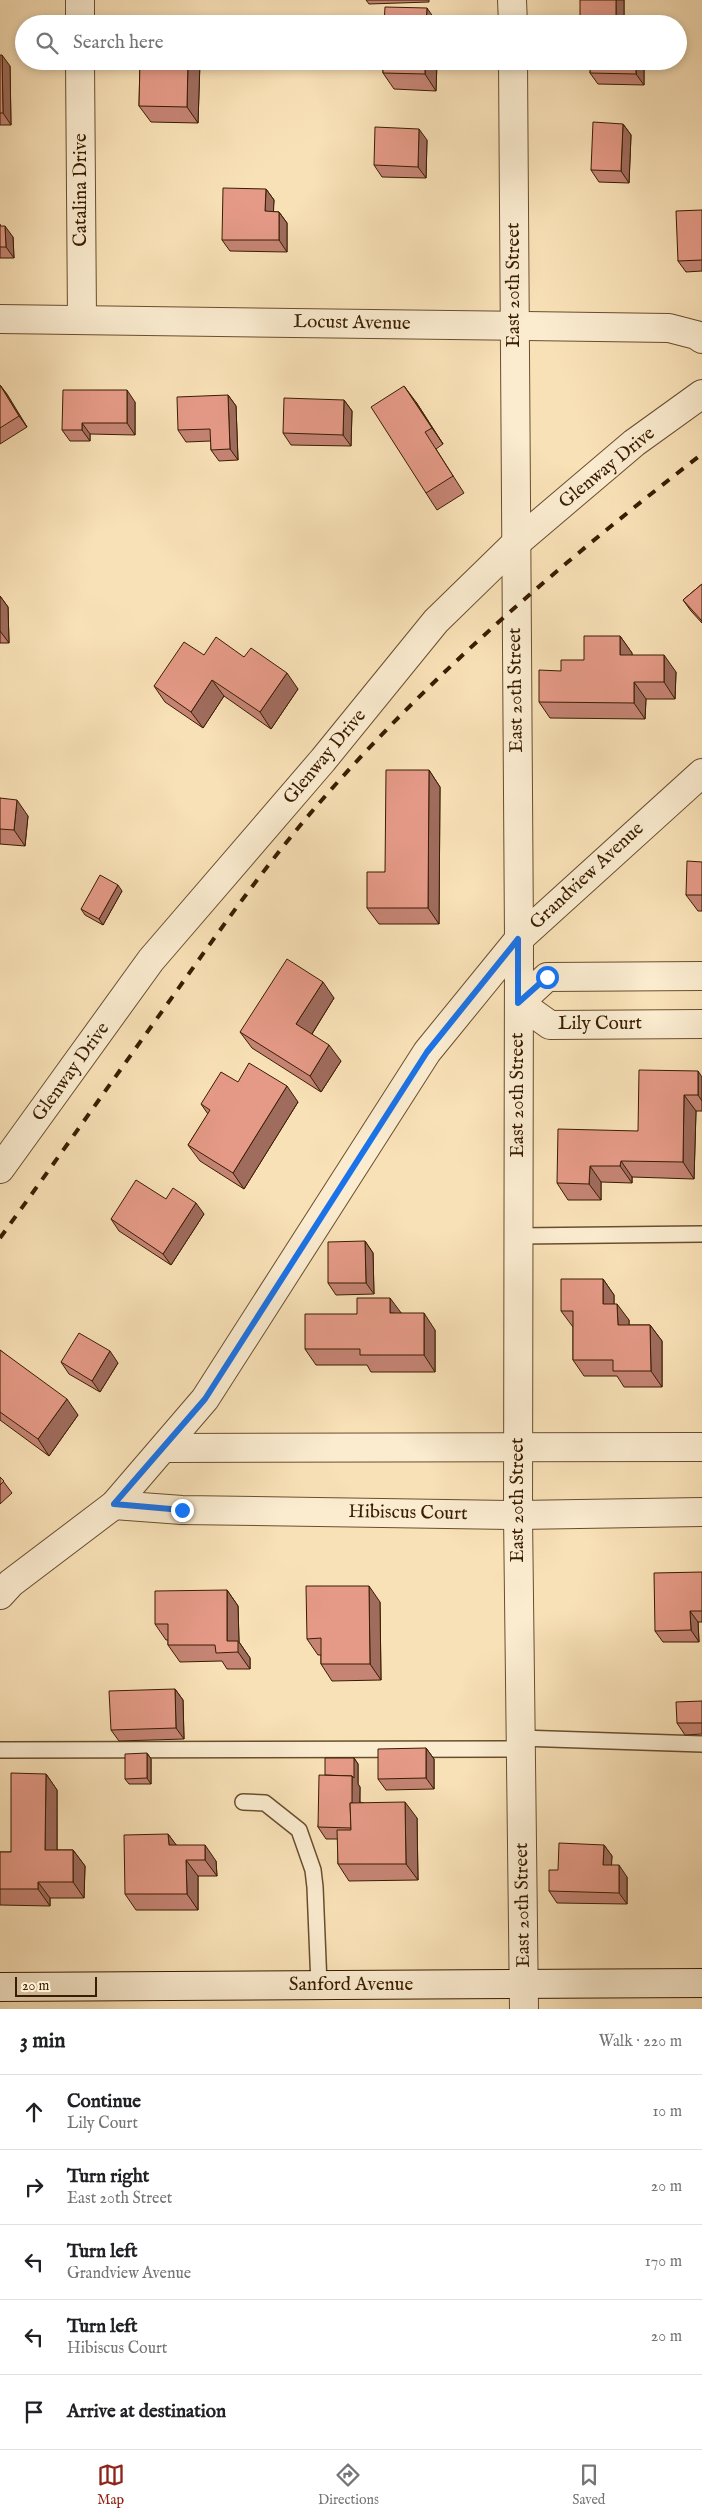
<!DOCTYPE html>
<meta charset="utf-8">
<style>
:root{--surface:#fff;--page:#f6f6f6;--text:#202124;--muted:#757577;--line:#e0e0e0;--accent:#8f2418}
body{margin:0;font-family:"IM FELL English",serif;background:var(--page);color:var(--text)}
.scale{position:absolute;left:15px;bottom:12px;width:82px;box-sizing:border-box;padding-left:5px;border:2px solid #391d01;border-top:0;font-size:14px;line-height:18px;white-space:nowrap;color:#391d01;-webkit-text-stroke:4px #fbecd0;paint-order:stroke}
.stop{position:absolute;width:15px;height:15px;margin:-11px;border:4px solid #1a73e8;border-radius:50%;background:#fff}
.stop.end{background:#1a73e8;border-color:#fff;box-shadow:0 1px 5px #0008}
.list{margin:0;padding:0;list-style:none}
h2{display:flex;justify-content:space-between;align-items:center;height:65px;margin:0;padding:0 20px;font-size:21px}
h2 small{font-size:16px;font-weight:400;color:var(--muted)}
.list li{display:grid;grid-template-columns:32px 1fr auto;gap:15px;align-items:center;box-sizing:border-box;height:75px;padding:0 20px;border-top:1px solid var(--line)}
.list b{display:block;font-size:19px;white-space:nowrap}
.list p{margin:0;font-size:16px;white-space:nowrap;color:var(--muted)}
.list em{font-size:16px;font-style:normal;color:var(--muted)}
.icon{flex:none;width:28px;height:28px;fill:none;stroke:currentColor;stroke-width:2;stroke-linecap:round;stroke-linejoin:round}
.map{position:relative;flex:none;width:702px;height:2009px;overflow:hidden}
.search{position:absolute;background:var(--surface);box-shadow:0 2px 8px #0003;left:15px;right:15px;top:15px;height:55px;display:flex;align-items:center;gap:12px;box-sizing:border-box;padding:0 18px;border-radius:28px;color:var(--muted);font-size:19px}
.sheet{height:440px;background:var(--surface)}
nav{display:flex;justify-content:space-around;align-items:center;box-sizing:border-box;height:70px;border-top:1px solid var(--line);background:var(--surface);font-size:14px;color:var(--muted)}
nav a{display:grid;justify-items:center;gap:2px}
nav .on{color:var(--accent)}
.map>svg:first-child{display:block}
</style>
<div class="map">
<svg width="702" height="2009" viewBox="0 0 702 2009">
<rect width="100%" height="100%" fill="#f9e1b7"/>
<filter id="stains"><feTurbulence type="fractalNoise" baseFrequency=".004" numOctaves="4"/><feColorMatrix values="0 0 0 0 .2 0 0 0 0 .09 0 0 0 0 .02 0 0 0 .5 -.17"/></filter>
<radialGradient id="worn" r=".72"><stop offset=".6" stop-color="#630" stop-opacity="0"/><stop offset="1" stop-color="#630" stop-opacity=".3"/></radialGradient>
<g fill="none" stroke-linecap="round" stroke-linejoin="round">
<defs>
<g id="service">
<polyline points="518,1236 702,1234"/>
<polyline points="520,1738 702,1744"/>
<polyline points="0,1750 521,1749"/>
<polyline points="243,1802 265,1803 299,1830 313,1870 315,1887 319,1985"/>
</g>
<g id="minor">
<polyline points="80,0 80,24"/>
<polyline points="80,61 82,319"/>
<polyline points="0,319 669,328 696,335 702,339"/>
<polyline points="702,976 547,977 519,1003 550,1025 702,1024"/>
<polyline points="0,1169 151,960 323,760 436,621 515,544 634,443 702,394"/>
<polyline points="164,1448 702,1447"/>
<polyline points="114,1505 182,1510 518,1515 702,1512"/>
<polyline points="0,1595 11,1583 114,1505 205,1399 427,1052 519,939 702,773"/>
</g>
<g id="tertiary">
<polyline points="512,0 513,24"/>
<polyline points="513,61 519,939 518,1515 524,2009"/>
</g>
<polyline id="secondary" points="0,1987 702,1983"/>
</defs>
<use href="#service" stroke="#694e2e" stroke-width="18"/>
<use href="#minor" stroke="#694e2e" stroke-width="30"/>
<use href="#tertiary" stroke="#694e2e" stroke-width="30"/>
<use href="#secondary" stroke="#391d01" stroke-width="30"/>
<use href="#service" stroke="#fbecd0" stroke-width="15"/>
<use href="#minor" stroke="#fbecd0" stroke-width="28"/>
<use href="#tertiary" stroke="#fbecd0" stroke-width="28"/>
<use href="#secondary" stroke="#fbecd0" stroke-width="28"/>
<path stroke="#391d01" stroke-width="4" stroke-dasharray="9 9" stroke-linecap="butt" d="M0 1238C58 1158 115 1077 173 996 222 927 272 856 328 793 440 666 569 557 702 454"/>
</g>
<g fill="#c58474" stroke="#391d01">
<polygon points="366,0 429,0 429,2 369,4"/>
<polygon points="624,0 624,24 581,24 580,22"/>
<polygon points="0,55 10,66 11,125 0,125"/>
<polygon points="140,61 200,61 198,123 151,122 139,106"/>
<polygon points="362,61 437,61 436,91 394,89 383,73 383,68 367,68"/>
<polygon points="591,61 644,61 644,85 598,84 590,73"/>
<polygon points="623,124 631,135 629,183 599,182 591,170"/>
<polygon points="427,140 426,178 382,177 374,165"/>
<polygon points="266,189 274,200 273,212 279,212 287,223 287,252 230,251 222,240"/>
<polygon points="702,210 702,271 686,272 678,261"/>
<polygon points="0,224 0,226 13,237 14,258 0,258"/>
<polygon points="0,385 27,427 0,444"/>
<polygon points="228,395 236,406 238,460 219,461 211,450 211,441 186,442 178,430"/>
<polygon points="344,400 352,411 351,446 291,445 283,433"/>
<polygon points="135,402 135,435 90,434 90,441 70,441 62,430"/>
<polygon points="416,402 443,444 436,449 464,493 437,510 426,493"/>
<polygon points="702,584 702,623 691,611 683,600"/>
<polygon points="0,596 8,607 9,643 0,643"/>
<polygon points="620,636 632,653 632,655 676,672 675,699 646,699 645,719 550,718 539,702 584,660"/>
<polygon points="204,655 244,657 298,689 271,729 224,696 203,728 165,702 154,686"/>
<polygon points="429,770 440,787 439,924 379,924 367,908 385,872"/>
<polygon points="0,798 28,816 25,846 0,844"/>
<polygon points="702,862 702,911 698,911 686,895"/>
<polygon points="122,891 103,925 85,915 81,909"/>
<polygon points="334,998 312,1034 341,1061 321,1092 252,1048 240,1032"/>
<polygon points="702,1077 702,1111 696,1111 694,1179 632,1177 632,1183 601,1182 601,1200 568,1200 557,1183 638,1131"/>
<polygon points="298,1102 244,1189 200,1161 188,1145 208,1114 201,1104"/>
<polygon points="166,1199 204,1214 171,1265 119,1231 111,1219"/>
<polygon points="365,1241 373,1253 374,1294 336,1295 328,1283"/>
<polygon points="603,1279 614,1295 614,1304 629,1320 629,1325 650,1325 662,1341 662,1387 624,1387 617,1376 584,1376 573,1360 573,1327 561,1311"/>
<polygon points="401,1313 435,1330 435,1372 371,1372 367,1365 316,1365 305,1349 357,1314"/>
<polygon points="0,1350 78,1415 49,1456 0,1420"/>
<polygon points="61,1362 118,1363 100,1392 69,1374"/>
<polygon points="0,1477 12,1493 0,1504"/>
<polygon points="702,1572 702,1622 698,1622 699,1642 663,1642 655,1631"/>
<polygon points="227,1590 238,1606 239,1642 250,1658 250,1669 227,1669 222,1661 180,1662 168,1645 168,1640 166,1640 155,1624"/>
<polygon points="380,1602 381,1680 332,1681 321,1664 321,1655 318,1655 307,1639"/>
<polygon points="175,1689 183,1700 184,1739 119,1741 111,1730"/>
<polygon points="702,1701 702,1734 685,1735 677,1723"/>
<polygon points="426,1748 434,1759 434,1789 386,1790 378,1779"/>
<polygon points="147,1753 151,1759 151,1784 129,1784 125,1779"/>
<polygon points="354,1758 358,1764 358,1784 360,1787 360,1802 417,1818 418,1880 349,1881 338,1864 338,1839 326,1839 318,1827 325,1775"/>
<polygon points="46,1774 57,1790 57,1850 73,1850 85,1866 84,1898 50,1898 50,1906 0,1905 0,1852 11,1852"/>
<polygon points="168,1834 176,1845 216,1861 217,1876 198,1876 198,1910 136,1910 125,1894"/>
<polygon points="604,1845 612,1856 611,1865 627,1877 627,1904 557,1903 549,1891 558,1870"/>
</g>
<g fill="#a06c5e" stroke="#391d01">
<polygon points="616,0 624,0 624,24 617,24 616,22"/>
<polygon points="427,8 438,24 426,24"/>
<polygon points="2,55 10,66 11,125 3,113"/>
<polygon points="188,61 200,61 198,123 187,107"/>
<polygon points="425,61 437,61 436,91 425,74"/>
<polygon points="636,61 644,61 644,85 636,74"/>
<polygon points="623,124 631,135 629,183 621,171"/>
<polygon points="419,129 427,140 426,178 418,167"/>
<polygon points="266,189 274,200 273,223 265,211"/>
<polygon points="279,212 287,223 287,252 279,240"/>
<polygon points="5,226 13,237 14,258 6,247"/>
<polygon points="0,385 7,394 27,427 19,416"/>
<polygon points="404,386 416,402 443,444 432,428"/>
<polygon points="127,390 135,402 135,435 127,423"/>
<polygon points="228,395 236,406 238,460 230,449"/>
<polygon points="344,400 352,411 351,446 343,435"/>
<polygon points="82,423 90,434 90,441 82,430"/>
<polygon points="0,596 8,607 9,643 0,631"/>
<polygon points="620,636 632,653 632,671 620,655"/>
<polygon points="664,655 676,672 675,699 664,682"/>
<polygon points="287,673 298,689 271,729 260,712"/>
<polygon points="212,680 224,696 203,728 191,712"/>
<polygon points="634,682 646,699 645,719 634,703"/>
<polygon points="429,770 440,787 439,924 428,908"/>
<polygon points="17,800 28,816 25,846 14,830"/>
<polygon points="118,885 122,891 103,925 99,919"/>
<polygon points="323,982 334,998 308,1040 296,1024"/>
<polygon points="329,1045 341,1061 321,1092 310,1076"/>
<polygon points="698,1071 702,1077 702,1101 698,1095"/>
<polygon points="287,1086 298,1102 244,1189 233,1173"/>
<polygon points="684,1095 696,1111 694,1179 683,1162"/>
<polygon points="621,1161 632,1177 632,1183 620,1166"/>
<polygon points="590,1166 601,1182 601,1200 589,1184"/>
<polygon points="196,1203 204,1214 171,1265 163,1254"/>
<polygon points="365,1241 373,1253 374,1294 366,1283"/>
<polygon points="603,1279 614,1295 614,1320 603,1304"/>
<polygon points="390,1298 402,1314 390,1313"/>
<polygon points="617,1304 629,1320 629,1341 618,1325"/>
<polygon points="424,1313 435,1330 435,1372 424,1355"/>
<polygon points="650,1325 662,1341 662,1387 651,1371"/>
<polygon points="110,1351 118,1363 100,1392 92,1381"/>
<polygon points="67,1399 78,1415 49,1456 38,1439"/>
<polygon points="369,1586 380,1602 381,1680 370,1664"/>
<polygon points="227,1590 238,1606 239,1642 250,1658 250,1669 238,1652 227,1641"/>
<polygon points="690,1611 698,1622 699,1642 691,1630"/>
<polygon points="175,1689 183,1700 184,1739 176,1728"/>
<polygon points="426,1748 434,1759 434,1789 426,1778"/>
<polygon points="147,1753 151,1759 151,1784 147,1778"/>
<polygon points="354,1758 358,1764 358,1784 360,1787 359,1839 351,1828 352,1776"/>
<polygon points="46,1774 57,1790 57,1866 45,1850"/>
<polygon points="405,1802 417,1818 418,1880 406,1864"/>
<polygon points="168,1834 180,1850 169,1845"/>
<polygon points="205,1845 216,1861 217,1876 205,1860"/>
<polygon points="604,1845 612,1856 611,1877 603,1865"/>
<polygon points="73,1850 85,1866 84,1898 73,1882"/>
<polygon points="186,1860 198,1876 198,1910 187,1894"/>
<polygon points="619,1865 627,1877 627,1904 619,1893"/>
<polygon points="38,1882 50,1898 50,1906 38,1889"/>
</g>
<g fill="#e59a87" stroke="#391d01">
<rect x="580" y="0" width="36" height="22"/>
<polygon points="385,7 427,8 426,24 356,24 356,23 384,24"/>
<polygon points="155,20 189,21 189,24 155,24"/>
<polygon points="0,55 2,55 3,113 0,113"/>
<polygon points="140,61 188,61 187,107 139,106"/>
<polygon points="383,61 425,61 425,74 383,73"/>
<polygon points="591,61 636,61 636,74 590,73"/>
<polygon points="593,122 623,124 621,171 591,170"/>
<polygon points="375,127 419,129 418,167 374,165"/>
<polygon points="223,188 266,189 265,211 279,212 279,240 222,240"/>
<polygon points="702,210 702,260 678,261 676,211"/>
<polygon points="0,226 5,226 6,247 0,247"/>
<polygon points="0,385 19,416 0,428"/>
<polygon points="404,386 432,428 425,432 453,476 426,493 371,407"/>
<polygon points="63,390 127,390 127,423 82,423 82,430 62,430"/>
<polygon points="228,395 230,449 211,450 210,429 178,430 177,397"/>
<polygon points="284,398 344,400 343,435 283,433"/>
<polygon points="702,584 702,621 683,600"/>
<polygon points="584,636 620,636 620,655 664,655 664,682 634,682 634,703 539,702 539,670 561,671 561,660 584,660"/>
<polygon points="216,637 244,657 251,648 287,673 260,712 212,680 191,712 154,686 184,642 204,655"/>
<polygon points="386,770 429,770 428,908 367,908 367,872 385,872"/>
<polygon points="0,798 17,800 14,830 0,829"/>
<polygon points="687,861 702,862 702,895 686,895"/>
<polygon points="100,875 118,885 99,919 81,909"/>
<polygon points="287,959 323,982 296,1024 329,1045 310,1076 240,1032"/>
<polygon points="249,1063 287,1086 233,1173 188,1145 210,1110 201,1104 221,1072 238,1082"/>
<polygon points="639,1070 698,1071 698,1095 684,1095 683,1162 621,1161 620,1166 590,1166 589,1184 557,1183 558,1129 638,1131"/>
<polygon points="136,1180 166,1199 173,1188 196,1203 163,1254 111,1219"/>
<polygon points="365,1241 366,1283 328,1283 328,1242"/>
<polygon points="561,1279 603,1279 603,1304 617,1304 618,1325 650,1325 651,1371 613,1371 613,1360 573,1360 573,1311 561,1311"/>
<polygon points="357,1298 390,1298 390,1313 424,1313 424,1355 360,1355 360,1349 305,1349 305,1314 357,1314"/>
<polygon points="79,1333 110,1351 92,1381 61,1362"/>
<polygon points="0,1350 67,1399 38,1439 0,1412"/>
<polygon points="0,1477 4,1481 0,1485"/>
<polygon points="702,1572 702,1611 690,1611 691,1630 655,1631 654,1573"/>
<polygon points="306,1586 369,1586 370,1664 321,1664 321,1638 307,1639"/>
<polygon points="227,1590 227,1641 238,1641 238,1652 216,1653 215,1645 168,1645 168,1624 155,1624 155,1591"/>
<polygon points="175,1689 176,1728 111,1730 109,1691"/>
<polygon points="702,1701 702,1723 677,1723 676,1702"/>
<polygon points="426,1748 426,1778 378,1779 378,1749"/>
<polygon points="147,1753 147,1778 125,1779 125,1754"/>
<polygon points="325,1758 354,1758 354,1778 352,1776 325,1775"/>
<polygon points="11,1773 46,1774 45,1850 73,1850 73,1882 38,1882 38,1889 0,1889 0,1852 11,1852"/>
<polygon points="319,1775 352,1776 352,1803 350,1803 351,1828 318,1827"/>
<polygon points="405,1802 406,1864 338,1864 337,1830 351,1830 350,1803"/>
<polygon points="168,1834 169,1845 205,1845 205,1860 186,1860 187,1894 125,1894 124,1835"/>
<polygon points="559,1843 604,1845 603,1865 619,1865 619,1893 549,1891 549,1870 558,1870"/>
</g>
<g fill="none" stroke-linecap="round" stroke-linejoin="round">
<polyline stroke="#1a73e8" stroke-width="6" points="182,1510 114,1504 205,1399 427,1052 518,939 518,1003 547,977"/>
</g>
<g text-anchor="middle" dominant-baseline="central" stroke-width="4" stroke-linejoin="round" paint-order="stroke">
<g font-size="19" fill="#391d01" stroke="#fbecd0">
<text transform="translate(81 190) rotate(-90)">Catalina Drive</text>
<text transform="translate(514 285) rotate(-90)">East 20th Street</text>
<text transform="translate(352 323) rotate(1)">Locust Avenue</text>
<text transform="translate(607 468) rotate(-39)">Glenway Drive</text>
<text transform="translate(516 690) rotate(-91)">East 20th Street</text>
<text transform="translate(325 757) rotate(-50)">Glenway Drive</text>
<text transform="translate(587 876) rotate(-43)">Grandview Avenue</text>
<text x="600" y="1024">Lily Court</text>
<text transform="translate(71 1072) rotate(-54)">Glenway Drive</text>
<text transform="translate(518 1095) rotate(-90)">East 20th Street</text>
<text transform="translate(518 1500) rotate(-90)">East 20th Street</text>
<text transform="translate(408 1513) rotate(1)">Hibiscus Court</text>
<text transform="translate(523 1905) rotate(-91)">East 20th Street</text>
<text x="351" y="1985">Sanford Avenue</text>
</g>
</g>
<rect width="100%" height="100%" filter="url(#stains)"/>
<rect width="100%" height="100%" fill="url(#worn)"/>
</svg>
<div class="scale">20 m</div>
<div class="stop" style="left:547px;top:977px"></div>
<div class="stop end" style="left:182px;top:1510px"></div>
<div class="search"><svg class="icon" aria-label="search" viewBox="0 0 24 24"><circle cx="10" cy="10" r="6"/><path d="M15 15l6 6"/></svg>Search here</div>
</div>
<section class="sheet">
<h2>3 min<small>Walk · 220 m</small></h2>
<ul class="list">
<li><svg class="icon" aria-label="ahead" viewBox="0 0 24 24"><path d="M12 20V5M6 11l6-6 6 6"/></svg><div><b>Continue</b><p>Lily Court</p></div><em>10 m</em></li>
<li><svg class="icon" aria-label="right" viewBox="0 0 24 24"><path d="M7 20v-9h11M14 6l5 5-5 5"/></svg><div><b>Turn right</b><p>East 20th Street</p></div><em>20 m</em></li>
<li><svg class="icon" aria-label="left" viewBox="0 0 24 24"><path d="M17 20v-9H6M10 6l-5 5 5 5"/></svg><div><b>Turn left</b><p>Grandview Avenue</p></div><em>170 m</em></li>
<li><svg class="icon" aria-label="left" viewBox="0 0 24 24"><path d="M17 20v-9H6M10 6l-5 5 5 5"/></svg><div><b>Turn left</b><p>Hibiscus Court</p></div><em>20 m</em></li>
<li><svg class="icon" aria-label="arrive" viewBox="0 0 24 24"><path d="M6 21V4h12l-3 4 3 4H6"/></svg><div><b>Arrive at destination</b></div></li>
</ul>
</section>
<nav>
<a class="on"><svg class="icon" aria-label="map" viewBox="0 0 24 24"><path d="M3 6l6-2 6 2 6-2v14l-6 2-6-2-6 2zM9 4v14M15 6v14"/></svg>Map</a>
<a><svg class="icon" aria-label="directions" viewBox="0 0 24 24"><path d="M12 3l9 9-9 9-9-9zM9 14v-3h6M13 9l2 2-2 2"/></svg>Directions</a>
<a><svg class="icon" aria-label="saved" viewBox="0 0 24 24"><path d="M7 4h10v16l-5-4-5 4z"/></svg>Saved</a>
</nav>
